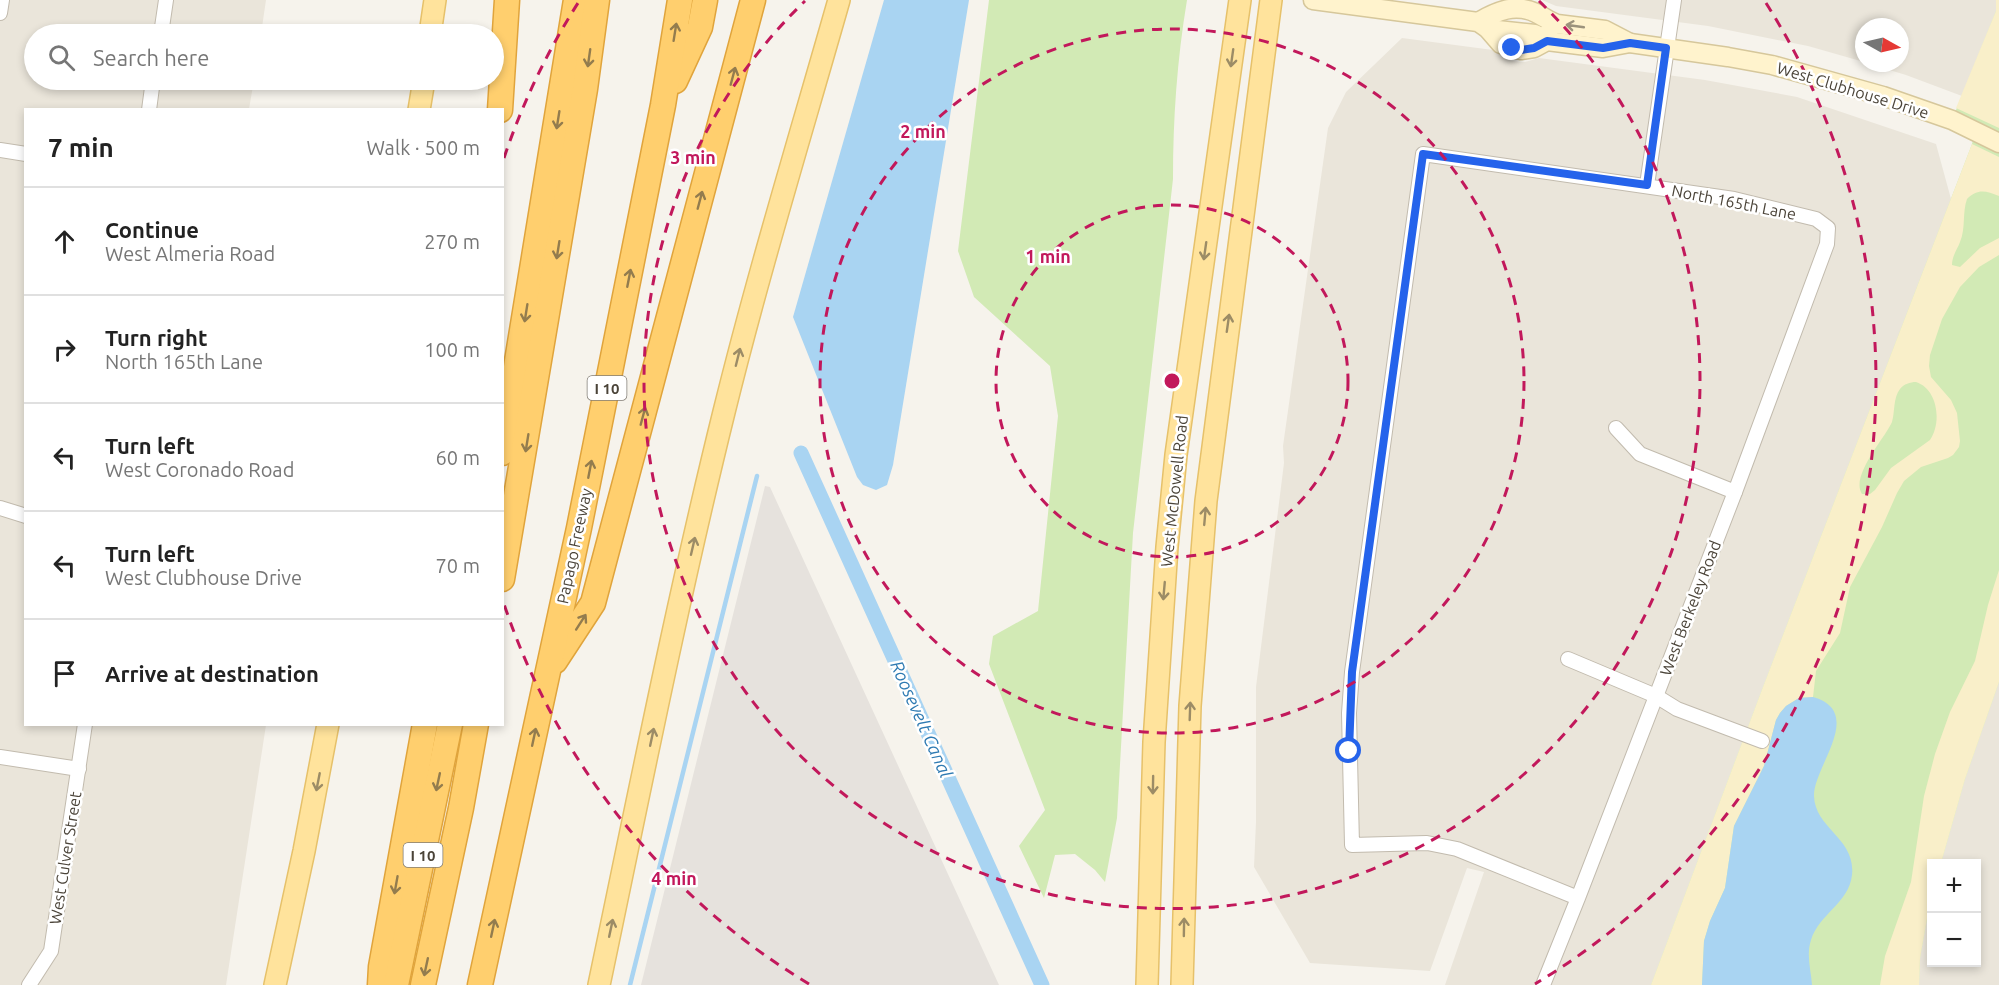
<!DOCTYPE html>
<meta charset="utf-8">
<style>
:root{--surface:#fff;--page:#f6f6f6;--text:#222;--muted:#767676;--line:#e0e0e0}
body{margin:0;font-family:Ubuntu,sans-serif;background:var(--page);color:var(--text)}
.controls{position:absolute;right:18px;bottom:18px;display:grid;overflow:hidden;border-radius:0px;box-shadow:0 3px 9px #0003}
.controls button{width:54px;height:54px;display:grid;place-items:center;padding:0;border:0;border-bottom:2px solid var(--line);background:var(--surface);color:var(--text);font:30px sans-serif}
.compass{position:absolute;left:1855px;top:18px;width:54px;height:54px;border-radius:50%;background:var(--surface);box-shadow:0 3px 9px #0003;rotate:98deg}
.stop{position:absolute;width:18px;height:18px;margin:-14px;border:4px solid #2563eb;border-radius:50%;background:#fff}
.stop.end{background:#2563eb;border-color:#fff;box-shadow:0 2px 6px #0008}
.list{margin:0;padding:0;list-style:none}
h2{display:flex;justify-content:space-between;align-items:center;height:78px;margin:0;padding:0 24px;font-size:26px}
h2 small{font-size:20px;font-weight:400;color:var(--muted)}
.list li{display:grid;grid-template-columns:39px 1fr auto;gap:18px;align-items:center;box-sizing:border-box;height:108px;padding:0 24px;border-top:2px solid var(--line)}
.list b{display:block;font-size:22px;white-space:nowrap}
.list p{margin:0;font-size:20px;white-space:nowrap;color:var(--muted)}
.list em{font-size:20px;font-style:normal;color:var(--muted)}
.icon{flex:none;width:33px;height:33px;fill:none;stroke:currentColor;stroke-width:2;stroke-linecap:round;stroke-linejoin:round}
.map{position:relative;flex:none;width:1999px;height:985px;overflow:hidden}
.search{position:absolute;background:var(--surface);box-shadow:0 3px 9px #0003;left:24px;top:24px;width:480px;height:66px;display:flex;align-items:center;gap:15px;box-sizing:border-box;padding:0 21px;border-radius:33px;color:var(--muted);font-size:22px}
.panel{position:absolute;background:var(--surface);box-shadow:0 3px 9px #0003;left:24px;top:108px;width:480px;height:618px;border-radius:0px}
.map>svg:first-child{display:block}
</style>
<div class="map">
<svg width="1999" height="985" viewBox="0 0 1999 985">
<rect width="100%" height="100%" fill="#f6f3ec"/>
<g fill="#eae5da">
<polygon points="0,0 266,0 261,34 34,34 34,80 254,80 249,109 26,110 26,724 266,725 226,985 0,985"/>
<polygon points="1542,0 1996,0 1996,11 1962,96 1906,75 1866,63 1900,63 1900,27 1864,27 1864,62 1808,46 1708,26 1556,6"/>
<polygon points="1402,38 1493,50 1511,61 1525,62 1539,58 1705,80 1797,97 1936,144 1951,199 1763,687 1651,985 1445,985 1484,872 1467,868 1430,971 1310,963 1254,867 1256,822 1256,687 1284,463 1283,446 1328,128 1346,92"/>
<polygon points="1999,682 1999,985 1919,985 1920,958 1931,896 1932,962 1976,962 1976,864 1941,863 1965,779"/>
</g>
<polygon fill="#e6e2dd" points="765,486 770,487 775,498 999,985 641,985"/>
<g fill="#d2eab5">
<path d="M989 0H1187C1177 60 1173 119 1173 179L1133 533 1117 818 1105 882 1095 870 1075 854 1055 855 1044 898 1019 846 1045 810 989 664 993 636 1038 611 1058 416 1050 366 974 297 958 251Z"/>
<polygon points="1996,0 1999,0 1999,682 1965,779 1941,863 1932,864 1931,896 1920,958 1919,985 1651,985 1763,687 1972,144 1975,131 1952,120 1996,11"/>
</g>
<g fill="#f9efc9" fill-rule="evenodd">
<polygon points="1996,0 1999,0 1999,128 1956,108 1996,11"/>
<path d="M1972 144 1999 157V196C1986 191 1978 188 1967 199 1962 213 1966 228 1960 242 1957 250 1952 256 1952 265L1960 267 1980 248 1999 238V255L1979 267 1960 287 1942 319 1930 355 1929 366 1931 377 1951 400 1957 413 1960 441 1959 447 1953 455 1948 458 1921 467 1904 481 1897 493 1882 527 1850 587 1840 633 1816 671 1813 697 1799 698 1786 706 1780 713 1776 720 1764 766 1734 826 1725 888 1710 921 1704 941 1702 985H1651L1763 687ZM1916 382C1938 389 1942 423 1930 440L1891 468 1875 490 1870 494H1862C1850 476 1885 438 1892 422 1895 412 1893 398 1900 389 1904 384 1910 382 1916 382Z"/>
<polygon points="1999,570 1999,682 1965,779 1941,863 1932,864 1931,896 1920,958 1919,985 1880,985 1885,956 1911,882 1924,796 1935,754 1950,712 1975,661 1988,605"/>
</g>
<g fill="#a9d4f2">
<polygon points="884,0 969,0 893,465 887,485 876,490 863,485 857,477 793,317"/>
<path d="M1813 697C1866 712 1813 767 1814 796 1815 829 1856 838 1852 875 1849 903 1819 914 1811 940 1806 955 1811 970 1812 985H1702L1704 941 1710 921 1725 888 1734 826 1764 766 1776 720 1780 713 1786 706 1799 698Z"/>
</g>
<g fill="none" stroke-linecap="round" stroke-linejoin="round">
<polyline stroke="#a9d4f2" stroke-width="4.5" points="630,985 757,476"/>
<polyline stroke="#a9d4f2" stroke-width="15" points="801,453 1042,985"/>
<defs>
<g id="street">
<polyline points="0,13 2,0"/>
<polyline points="161,34 166,0"/>
<polyline points="149,110 153,80"/>
<polyline points="0,150 26,154"/>
<polyline points="1647,185 1674,0"/>
<polyline points="1616,428 1640,454 1735,492"/>
<polyline points="0,508 26,516"/>
<polyline points="1568,659 1656,696 1677,709 1762,741"/>
<polyline points="0,757 79,769"/>
<polyline points="29,985 51,951 85,724"/>
<polyline points="1543,985 1578,898 1735,492 1827,244 1828,228 1816,219 1734,199 1423,154 1352,672 1349,713 1352,845 1427,843 1457,849 1578,898"/>
</g>
<g id="secondary">
<polyline points="1313,0 1478,22 1488,29 1501,44 1512,48 1521,50 1534,48 1547,41 1603,48 1630,43 1728,57 1772,65 1883,96 1952,120 1999,143"/>
<path d="M1478 22C1497 11 1515 3 1536 13 1544 17 1549 21 1557 24L1605 30 1630 43"/>
<polyline points="1488,29 1535,34 1547,41 1548,33"/>
</g>
<g id="primary">
<polyline points="430,34 435,0"/>
<polyline points="419,110 424,80"/>
<polyline points="275,985 304,851 328,724"/>
<path d="M599 985C639 794 677 602 724 412 758 274 800 137 839 0"/>
<polyline points="1147,985 1154,742 1167,547 1176,455 1240,0"/>
<polyline points="1182,985 1190,706 1206,501 1271,0"/>
</g>
<g id="highway">
<polyline points="675,81 700,27 705,0"/>
<polyline points="500,110 507,0"/>
<polyline points="502,453 576,0"/>
<polyline points="502,579 585,89 597,0"/>
<polyline points="555,661 593,603 753,0"/>
<polyline points="380,985 381,967 425,724"/>
<polyline points="396,985 450,724"/>
<polyline points="423,985 461,808 476,724"/>
<polyline points="480,985 579,528 663,105 680,0"/>
</g>
</defs>
<use href="#street" stroke="#c2bbae" stroke-width="16"/>
<use href="#secondary" stroke="#d6c79b" stroke-width="21"/>
<use href="#primary" stroke="#e6c16a" stroke-width="24"/>
<use href="#highway" stroke="#e0a43c" stroke-width="27"/>
<use href="#street" stroke="#fff" stroke-width="14"/>
<use href="#secondary" stroke="#fff3cd" stroke-width="18"/>
<use href="#primary" stroke="#ffe39c" stroke-width="21"/>
<use href="#highway" stroke="#ffcf6e" stroke-width="24"/>
</g>
<defs><path id="oneway-shaft" d="M-6 0H5M1.5-3L5.5 0L1.5 3" fill="none" stroke-width="1.6" stroke-linecap="round" stroke-linejoin="round" transform="scale(1.5)"/></defs>
<use stroke="#9c937c" href="#oneway-shaft" transform="translate(1575 26) rotate(-172)"/>
<g stroke="#937c4e">
<use href="#oneway-shaft" transform="translate(675 32) rotate(-81)"/>
<use href="#oneway-shaft" transform="translate(589 58) rotate(98)"/>
<use href="#oneway-shaft" transform="translate(733 76) rotate(-75)"/>
<use href="#oneway-shaft" transform="translate(558 120) rotate(99)"/>
<use href="#oneway-shaft" transform="translate(700 200) rotate(-75)"/>
<use href="#oneway-shaft" transform="translate(558 250) rotate(99)"/>
<use href="#oneway-shaft" transform="translate(629 278) rotate(-79)"/>
<use href="#oneway-shaft" transform="translate(526 313) rotate(99)"/>
<use href="#oneway-shaft" transform="translate(643 416) rotate(-75)"/>
<use href="#oneway-shaft" transform="translate(527 443) rotate(99)"/>
<use href="#oneway-shaft" transform="translate(590 469) rotate(-79)"/>
<use href="#oneway-shaft" transform="translate(581 622) rotate(-57)"/>
<use href="#oneway-shaft" transform="translate(534 737) rotate(-78)"/>
<use href="#oneway-shaft" transform="translate(438 782) rotate(102)"/>
<use href="#oneway-shaft" transform="translate(396 885) rotate(100)"/>
<use href="#oneway-shaft" transform="translate(493 928) rotate(-78)"/>
<use href="#oneway-shaft" transform="translate(426 967) rotate(102)"/>
</g>
<g stroke="#9c8c66">
<use href="#oneway-shaft" transform="translate(1232 58) rotate(98)"/>
<use href="#oneway-shaft" transform="translate(1205 251) rotate(98)"/>
<use href="#oneway-shaft" transform="translate(1228 323) rotate(-82)"/>
<use href="#oneway-shaft" transform="translate(738 357) rotate(-76)"/>
<use href="#oneway-shaft" transform="translate(1205 516) rotate(-85)"/>
<use href="#oneway-shaft" transform="translate(693 546) rotate(-77)"/>
<use href="#oneway-shaft" transform="translate(1164 591) rotate(95)"/>
<use href="#oneway-shaft" transform="translate(1190 711) rotate(-88)"/>
<use href="#oneway-shaft" transform="translate(652 737) rotate(-78)"/>
<use href="#oneway-shaft" transform="translate(318 782) rotate(101)"/>
<use href="#oneway-shaft" transform="translate(1153 785) rotate(91)"/>
<use href="#oneway-shaft" transform="translate(1184 927) rotate(-89)"/>
<use href="#oneway-shaft" transform="translate(611 928) rotate(-78)"/>
</g>
<g fill="none" stroke-linecap="round" stroke-linejoin="round">
<polyline stroke="#2563eb" stroke-width="8" points="1349,751 1352,672 1423,154 1647,185 1666,48 1630,43 1603,48 1547,41 1534,48 1521,50 1512,48"/>
</g>
<g fill="none" stroke="#c2185b" stroke-width="3" stroke-dasharray="10 8">
<circle cx="1172" cy="381" r="176"/>
<circle cx="1172" cy="381" r="352"/>
<path d="M1539 1A528 528 0 1 1 805 1"/>
<path d="M809 984A704 704 0 0 1 504 604M504 158A704 704 0 0 1 578 3M1766 3A704 704 0 0 1 1535 984"/>
</g>
<g text-anchor="middle" dominant-baseline="central" stroke-width="5" stroke-linejoin="round" paint-order="stroke">
<g fill="#fff" stroke="#817c74" stroke-width="1.5">
<rect x="587.5" y="376" width="39" height="24" rx="4.5"/>
<rect x="403.5" y="843" width="39" height="24" rx="4.5"/>
</g>
<g font-size="15" font-weight="bold" fill="#4b4439">
<text x="607" y="388">I 10</text>
<text x="423" y="855">I 10</text>
</g>
<g font-size="16" fill="#4b4439" stroke="#fff">
<text transform="translate(1853 90) rotate(17)">West Clubhouse Drive</text>
<text transform="translate(1734 202) rotate(11)">North 165th Lane</text>
<text transform="translate(1174 491) rotate(-84)">West McDowell Road</text>
<text transform="translate(574 546) rotate(-78)">Papago Freeway</text>
<text transform="translate(1690 608) rotate(-69)">West Berkeley Road</text>
<text transform="translate(65 858) rotate(-81)">West Culver Street</text>
</g>
<g font-size="18" font-style="italic" fill="#2e7ab2" stroke="#fff">
<text transform="translate(922 719) rotate(66)">Roosevelt Canal</text>
</g>
</g>
<circle cx="1172" cy="381" r="9" fill="#c2185b" stroke="#fff" stroke-width="3"/>
<g font-size="18" text-anchor="middle" font-weight="bold" fill="#c2185b" stroke="#fff" stroke-width="5" stroke-linejoin="round" paint-order="stroke">
<text x="923" y="138">2 min</text>
<text x="693" y="164">3 min</text>
<text x="1048" y="263">1 min</text>
<text x="674" y="885">4 min</text>
</g>
</svg>
<div class="controls">
<button>+</button>
<button>−</button>
</div>
<svg class="compass" viewBox="-18 -18 36 36"><path d="M0-13l5 13h-10z" fill="#e53935"/><path d="M0 13l5-13h-10z" fill="#767676"/></svg>
<div class="stop" style="left:1349px;top:751px"></div>
<div class="stop end" style="left:1512px;top:48px"></div>
<div class="search"><svg class="icon" aria-label="search" viewBox="0 0 24 24"><circle cx="10" cy="10" r="6"/><path d="M15 15l6 6"/></svg>Search here</div>
<section class="panel">
<h2>7 min<small>Walk · 500 m</small></h2>
<ul class="list">
<li><svg class="icon" aria-label="ahead" viewBox="0 0 24 24"><path d="M12 20V5M6 11l6-6 6 6"/></svg><div><b>Continue</b><p>West Almeria Road</p></div><em>270 m</em></li>
<li><svg class="icon" aria-label="right" viewBox="0 0 24 24"><path d="M7 20v-9h11M14 6l5 5-5 5"/></svg><div><b>Turn right</b><p>North 165th Lane</p></div><em>100 m</em></li>
<li><svg class="icon" aria-label="left" viewBox="0 0 24 24"><path d="M17 20v-9H6M10 6l-5 5 5 5"/></svg><div><b>Turn left</b><p>West Coronado Road</p></div><em>60 m</em></li>
<li><svg class="icon" aria-label="left" viewBox="0 0 24 24"><path d="M17 20v-9H6M10 6l-5 5 5 5"/></svg><div><b>Turn left</b><p>West Clubhouse Drive</p></div><em>70 m</em></li>
<li><svg class="icon" aria-label="arrive" viewBox="0 0 24 24"><path d="M6 21V4h12l-3 4 3 4H6"/></svg><div><b>Arrive at destination</b></div></li>
</ul>
</section>
</div>
